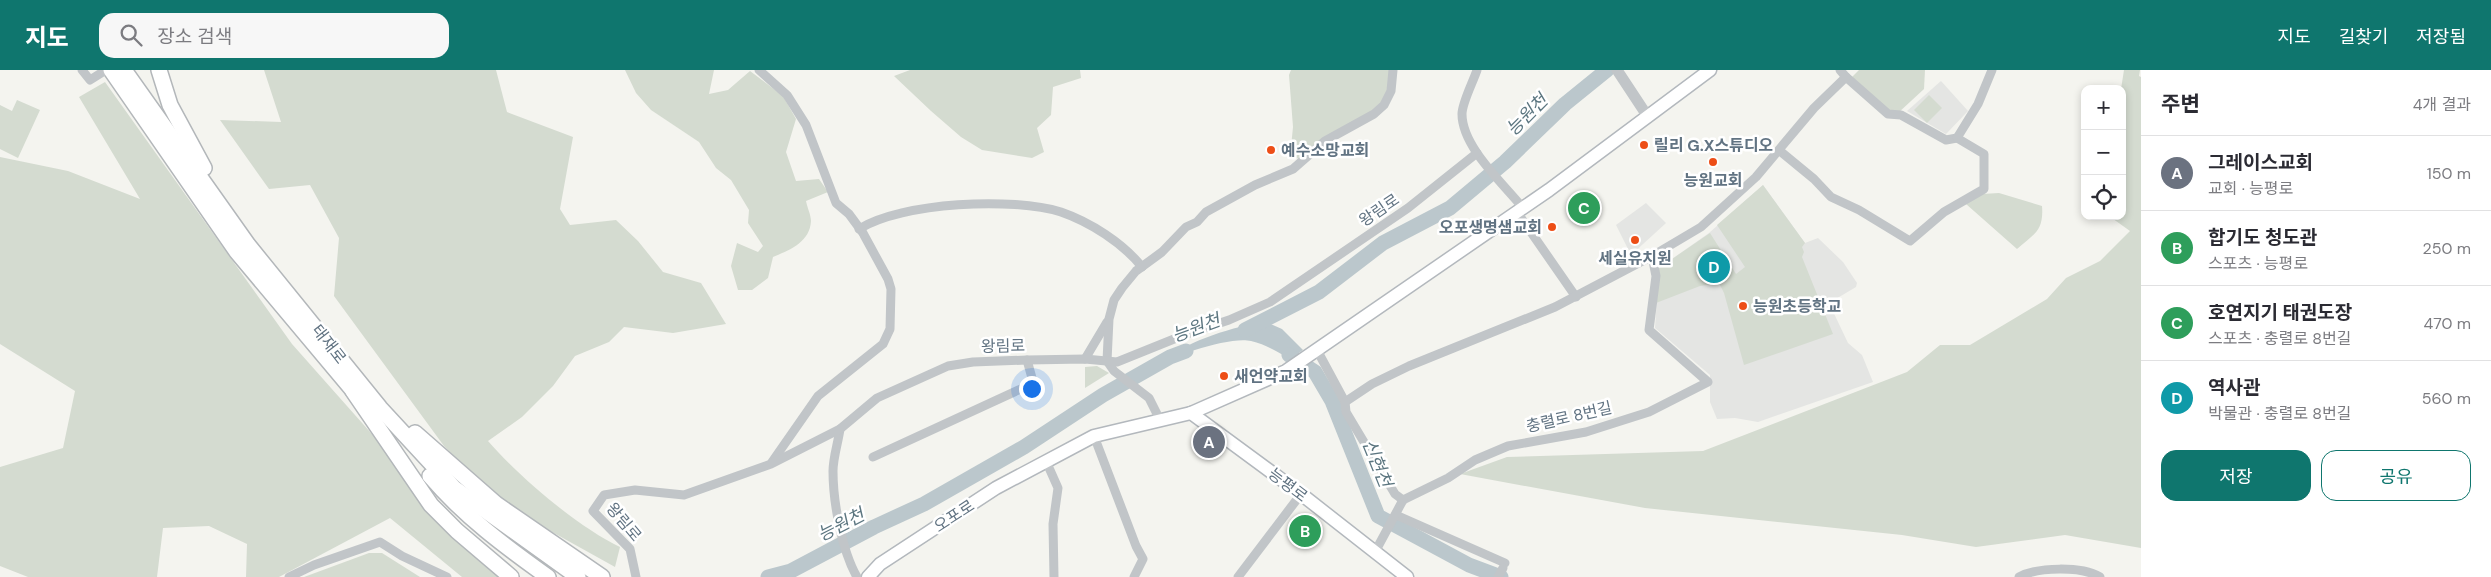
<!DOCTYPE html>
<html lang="ko">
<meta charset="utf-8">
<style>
:root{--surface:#fff;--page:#f7f7f7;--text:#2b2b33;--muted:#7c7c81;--line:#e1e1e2;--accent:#0f766e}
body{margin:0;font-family:"DM Sans","Noto Sans KR",sans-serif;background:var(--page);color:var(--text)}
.controls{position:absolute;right:15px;top:15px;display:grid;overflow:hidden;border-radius:10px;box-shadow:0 2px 8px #0003}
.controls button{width:45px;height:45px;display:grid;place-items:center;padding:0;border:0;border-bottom:1px solid var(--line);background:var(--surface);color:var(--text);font:25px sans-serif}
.you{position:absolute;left:1031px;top:318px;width:18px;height:18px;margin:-12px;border:4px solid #fff;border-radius:50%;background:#1a73e8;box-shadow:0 0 0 8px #1a73e833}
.badge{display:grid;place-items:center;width:32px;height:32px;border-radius:50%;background:var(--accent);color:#fff;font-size:16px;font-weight:700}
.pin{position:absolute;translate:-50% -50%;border:2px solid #fff;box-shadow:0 1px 5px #0006}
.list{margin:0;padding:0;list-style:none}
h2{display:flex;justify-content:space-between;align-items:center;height:65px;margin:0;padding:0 20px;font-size:21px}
h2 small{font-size:16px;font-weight:400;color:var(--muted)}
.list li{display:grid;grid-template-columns:32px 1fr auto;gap:15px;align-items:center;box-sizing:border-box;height:75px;padding:0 20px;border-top:1px solid var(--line)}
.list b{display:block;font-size:19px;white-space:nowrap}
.list p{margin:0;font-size:16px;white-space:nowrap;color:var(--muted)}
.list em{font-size:16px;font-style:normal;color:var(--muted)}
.actions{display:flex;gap:10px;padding:15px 20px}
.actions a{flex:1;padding:11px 0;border:1px solid var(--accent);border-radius:15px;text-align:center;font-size:18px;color:var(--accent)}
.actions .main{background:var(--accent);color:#fff}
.icon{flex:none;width:28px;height:28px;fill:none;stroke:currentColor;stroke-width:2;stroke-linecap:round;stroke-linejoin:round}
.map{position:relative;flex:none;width:2141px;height:507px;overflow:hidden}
header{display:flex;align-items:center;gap:30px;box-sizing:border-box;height:70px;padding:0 25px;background:var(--accent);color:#fff}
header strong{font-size:24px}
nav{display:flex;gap:28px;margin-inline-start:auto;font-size:18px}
.search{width:350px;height:45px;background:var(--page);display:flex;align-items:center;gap:12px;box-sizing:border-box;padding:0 18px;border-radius:15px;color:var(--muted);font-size:19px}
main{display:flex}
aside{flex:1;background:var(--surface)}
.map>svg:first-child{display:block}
</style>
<header>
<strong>지도</strong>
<div class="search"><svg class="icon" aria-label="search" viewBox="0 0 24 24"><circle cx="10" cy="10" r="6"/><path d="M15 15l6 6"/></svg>장소 검색</div>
<nav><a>지도</a><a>길찾기</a><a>저장됨</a></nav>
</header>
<main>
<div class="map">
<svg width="2141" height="507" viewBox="0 0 2141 507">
<rect width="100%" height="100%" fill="#f4f4ef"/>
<g fill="#e4e5e3">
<polygon points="1941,11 1968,41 1946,64 1907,41"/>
<polygon points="1763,115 1805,173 1818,168 1843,192 1857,213 1856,217 1829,233 1848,273 1862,285 1873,312 1758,352 1735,348 1717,349 1710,332 1710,305 1655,258 1659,198 1709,163"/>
<polygon points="1646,133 1666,153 1631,185 1616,155"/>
</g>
<g fill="#d4dbd0">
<path d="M264 0H496L507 42 573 67 560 139 570 155 616 150 638 171 663 202 701 213 726 254 673 263 624 257 609 272 575 286 553 316 522 347 488 371C519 407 578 457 620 477L615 497 500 433 444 376 334 226 339 168 310 115 269 119 220 50 281 52Z"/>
<path d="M625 0H714L709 24 728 20 750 1 783 26 796 49 786 82 796 111 819 109 828 122 806 131C807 137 811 145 811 151 810 172 790 180 773 187L768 208 752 220H738L731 196 737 173 758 182 763 176 748 153 749 140 731 110 716 98 699 72 651 40 636 23Z"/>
<polygon points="910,0 1080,0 1081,8 1053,17 1051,45 1037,58 1044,82 1032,88 982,80 961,67 931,41 894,6"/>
<polygon points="1291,0 1391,0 1389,21 1381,35 1301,89 1295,88 1291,77 1293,57 1289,5"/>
<polygon points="1859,0 1925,0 1924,19 1898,43 1889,40 1852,7"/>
<polygon points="2124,0 2140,0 2139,6 2141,7 2141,478 2065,465 1976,477 1902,465 1645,438 1460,404 1507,387 1703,381 1907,302 1940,275 1970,275 2047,229 2066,208 2100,191 2130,161 2109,146 2122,146 2121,19"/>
<polygon points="105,12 292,274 402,398 506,507 462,507 390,448 279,507 246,507 247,474 209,456 163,458 157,507 28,507 0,496 0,397 63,378 75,321 0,274 0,87 68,101 140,129 79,27"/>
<polygon points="1929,25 1942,38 1927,53 1914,40"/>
<polygon points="17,30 40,40 18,88 0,79 0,35 12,41"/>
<polygon points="1763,115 1805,173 1802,177 1804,182 1802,187 1833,264 1744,295 1724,223 1719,213 1700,216 1656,233 1659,198 1710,163 1736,204 1745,197 1717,155"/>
<path d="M1999 123 2042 136C2044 161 2034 164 2017 179L1966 134 1982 124Z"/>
<polygon points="1097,296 1109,303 1085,318 1085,297"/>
<polygon points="369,483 382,483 420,507 304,507"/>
</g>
<path fill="#bbc7cc" d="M1264 251 1282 259 1303 280 1290 289C1277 282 1265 274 1251 271 1230 266 1172 286 1153 297 1189 270 1221 261 1264 251Z"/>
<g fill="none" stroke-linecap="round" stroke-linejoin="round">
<g stroke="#bbc7cc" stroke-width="15">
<polyline points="1245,260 1319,222 1383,173 1450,138 1505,92 1565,34 1607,0"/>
<polyline points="1289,285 1315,302 1332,331 1378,446 1469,495 1501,507"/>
<polyline points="768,507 791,501 874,457 924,434 1024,377 1103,325 1170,287 1186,281"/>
</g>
<defs>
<g id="secondary">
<polyline points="1191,343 1301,424 1407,507"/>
<polyline points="868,507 880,494 996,418 1094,366 1191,343 1286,301 1549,120 1710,0"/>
</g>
<g id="trunk">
<polyline points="111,0 237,182 356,324"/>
<polyline points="124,0 248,175 380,338 454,418 578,507"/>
<polyline points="159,0 170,35 204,98"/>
<polyline points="353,321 431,435 457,461 511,507"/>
<polyline points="415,363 496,434 602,507"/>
<path d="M430 406C464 446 506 477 548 507"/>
</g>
</defs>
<use href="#secondary" stroke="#b3b8bd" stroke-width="15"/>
<use href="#trunk" stroke="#b3b7ba" stroke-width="18"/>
<g stroke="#c1c5c8" stroke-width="9">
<polyline points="82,0 90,10 106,0"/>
<polyline points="759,0 787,25 806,55 836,133 849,144 863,163"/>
<path d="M1477 0C1473 12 1462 33 1462 44 1462 77 1503 113 1523 138"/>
<polyline points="1846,7 1888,44 1901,45 1946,70 1957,68"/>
<polyline points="1780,81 1814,109 1831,127 1859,140 1910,171 1944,142 1984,119 1984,84 1957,68 1978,34 1992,0"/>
<polyline points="1517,142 1576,227"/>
<path d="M859 159C902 132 1013 127 1061 142 1090 152 1123 173 1142 197"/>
<polyline points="1317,280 1345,332 1372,314 1409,296 1555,237 1652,186 1701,157 1756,107 1814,38 1846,7 1840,0"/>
<polyline points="1085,289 1107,252"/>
<polyline points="1345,332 1346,342 1395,424 1403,430 1448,408 1475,390 1508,376 1586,362 1630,348 1649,342 1708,312 1649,260 1656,206 1652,186"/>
<polyline points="1160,350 1149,328 1114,301 1107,291 1109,249 1114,230 1122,218 1136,201 1162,182 1186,157 1197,152 1206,142 1255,115 1293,99 1325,71 1374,44 1384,35 1391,21 1393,0"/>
<path d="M840 359C838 373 833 388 833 401 833 432 842 481 857 507"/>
<polyline points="1094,366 1136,476 1143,489 1134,507"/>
<polyline points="873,387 1025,317 1032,308 1027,290"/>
<polyline points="1046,391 1058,418 1053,454 1054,507"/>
<polyline points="772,392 818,326 883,274 890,259 891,219 888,209 864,165"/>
<polyline points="1396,445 1505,493"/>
<polyline points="1375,482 1403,430"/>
<polyline points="289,507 314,495 380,472 402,486 447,507"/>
<polyline points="636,507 630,479 593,441 604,425 635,420 684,425 771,394 840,359 877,328 948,296 973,292 1027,290 1085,289 1117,292 1184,265 1229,250 1270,232 1408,138 1477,83"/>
<polyline points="1238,507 1301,424"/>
<polyline points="1498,507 1503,498"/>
<path d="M2019 507C2038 497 2081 496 2100 507"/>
</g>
<polyline stroke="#c1c5c8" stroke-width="11" points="1617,0 1648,47"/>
<use href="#secondary" stroke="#fff" stroke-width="12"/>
<use href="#trunk" stroke="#fff" stroke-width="15"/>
</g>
<g fill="#ed4e17" stroke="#fff" stroke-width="2">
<circle cx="1644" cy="75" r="5"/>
<circle cx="1271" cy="80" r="5"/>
<circle cx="1713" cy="92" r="5"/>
<circle cx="1552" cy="157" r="5"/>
<circle cx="1635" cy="170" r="5"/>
<circle cx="1743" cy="236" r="5"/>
<circle cx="1224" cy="306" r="5"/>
</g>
<g text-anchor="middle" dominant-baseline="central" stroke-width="5" stroke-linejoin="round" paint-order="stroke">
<g font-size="16" font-weight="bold" fill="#617382" stroke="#fff" text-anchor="start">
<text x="1654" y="75">릴리 G.X스튜디오</text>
<text x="1281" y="80">예수소망교회</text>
<text x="1713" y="110" text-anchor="middle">능원교회</text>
<text x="1542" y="157" text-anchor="end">오포생명샘교회</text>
<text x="1635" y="188" text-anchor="middle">세실유치원</text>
<text x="1753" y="236">능원초등학교</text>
<text x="1234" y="306">새언약교회</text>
</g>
<g font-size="16" fill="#617382" stroke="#fff">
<text transform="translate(1379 140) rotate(-34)">왕림로</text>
<text transform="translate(329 274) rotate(52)">태재로</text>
<text transform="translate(1003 276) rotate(-1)">왕림로</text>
<text transform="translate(1569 347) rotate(-13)">충렬로 8번길</text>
<text transform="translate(1288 415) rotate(37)">능평로</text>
<text transform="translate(954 446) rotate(-33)">오포로</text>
<text transform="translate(624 452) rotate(50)">왕림로</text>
</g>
<g font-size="18" font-style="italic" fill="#5c7680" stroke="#fff">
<text transform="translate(1527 45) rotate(-45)">능원천</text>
<text transform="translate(1196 258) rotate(-20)">능원천</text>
<text transform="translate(1377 393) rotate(68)">신현천</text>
<text transform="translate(841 455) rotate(-27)">능원천</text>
</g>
</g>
</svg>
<div class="controls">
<button>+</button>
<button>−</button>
<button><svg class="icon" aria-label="locate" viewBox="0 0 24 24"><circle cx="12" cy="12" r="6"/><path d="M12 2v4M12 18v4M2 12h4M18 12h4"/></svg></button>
</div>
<div class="you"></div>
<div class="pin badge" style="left:1209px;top:372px;background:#6b7280">A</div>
<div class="pin badge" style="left:1305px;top:461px;background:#2e9e5b">B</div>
<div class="pin badge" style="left:1584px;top:138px;background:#2e9e5b">C</div>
<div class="pin badge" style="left:1714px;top:197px;background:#0f9aa8">D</div>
</div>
<aside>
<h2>주변<small>4개 결과</small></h2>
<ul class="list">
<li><span class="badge" style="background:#6b7280">A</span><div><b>그레이스교회</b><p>교회 · 능평로</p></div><em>150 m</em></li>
<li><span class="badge" style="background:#2e9e5b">B</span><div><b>합기도 청도관</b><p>스포츠 · 능평로</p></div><em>250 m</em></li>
<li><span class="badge" style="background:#2e9e5b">C</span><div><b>호연지기 태권도장</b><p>스포츠 · 충렬로 8번길</p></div><em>470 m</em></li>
<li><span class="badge" style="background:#0f9aa8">D</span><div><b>역사관</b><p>박물관 · 충렬로 8번길</p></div><em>560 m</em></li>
</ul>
<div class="actions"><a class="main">저장</a><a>공유</a></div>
</aside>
</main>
